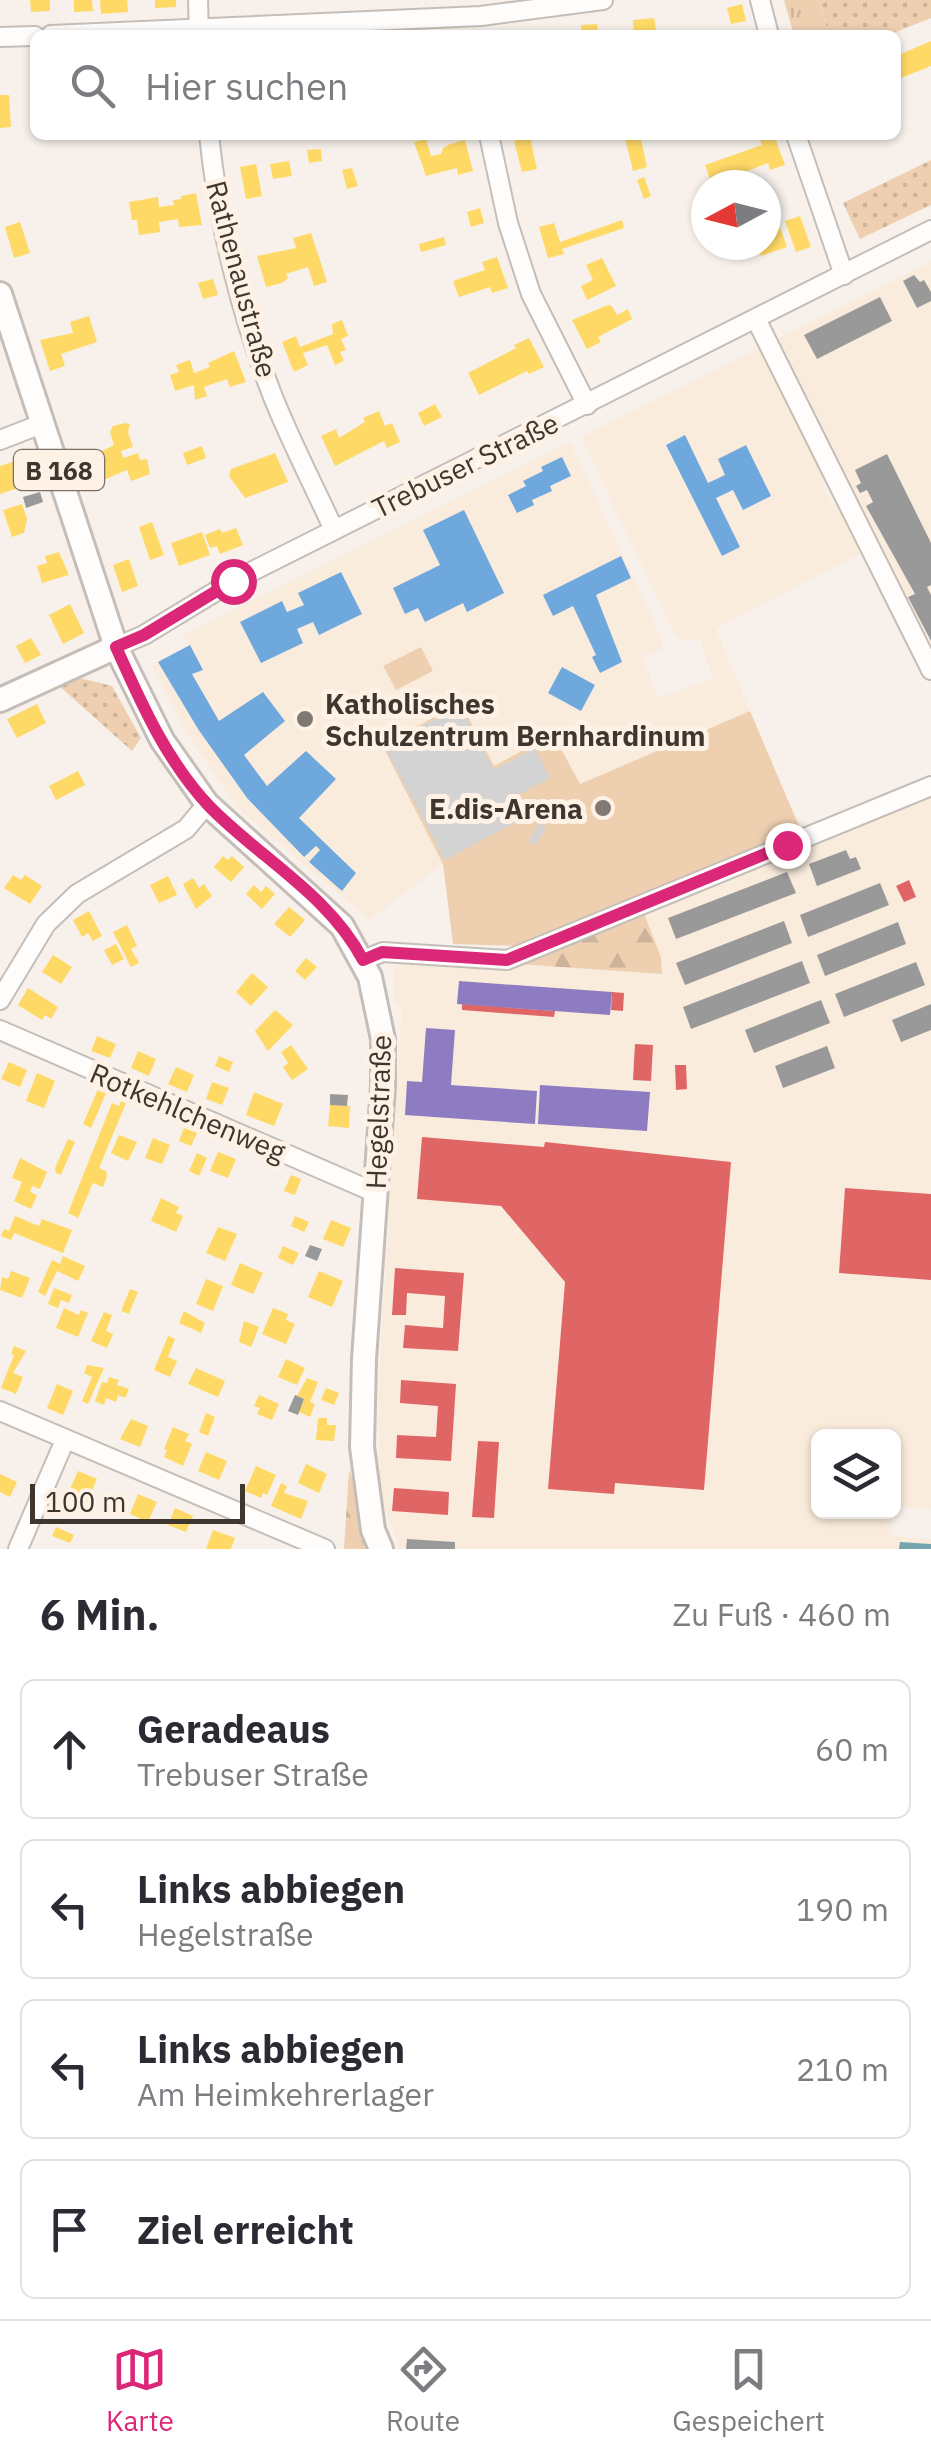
<!DOCTYPE html>
<html lang="de">
<meta charset="utf-8">
<style>
:root{--surface:#fff;--page:#f7f7f7;--text:#2b2b33;--muted:#7c7c81;--line:#e1e1e2;--accent:#db2777}
body{margin:0;font-family:"IBM Plex Sans",sans-serif;background:var(--page);color:var(--text)}
.controls{position:absolute;right:30px;bottom:30px;display:grid;overflow:hidden;border-radius:15px;box-shadow:0 2px 8px #0004}
.controls button{width:90px;height:90px;display:grid;place-items:center;padding:0;border:0;border-bottom:2px solid var(--line);background:var(--surface);color:var(--text);font:50px sans-serif}
.compass{position:absolute;left:691px;top:170px;width:90px;height:90px;border-radius:50%;background:var(--surface);box-shadow:0 2px 8px #0004;rotate:263deg}
.scale{position:absolute;left:30px;bottom:25px;width:215px;box-sizing:border-box;padding-left:10px;border:5px solid #3f372f;border-top:0;font-size:28px;line-height:35px;white-space:nowrap;color:#3f372f;-webkit-text-stroke:8px #fef1e5;paint-order:stroke}
.stop{position:absolute;width:30px;height:30px;margin:-22px;border:8px solid #db2777;border-radius:50%;background:#fff}
.stop.end{background:#db2777;border-color:#fff;box-shadow:0 2px 10px #0008}
.list{margin:0;padding:0;list-style:none}
h2{display:flex;justify-content:space-between;align-items:center;height:130px;margin:0;padding:0 40px;font-size:42px}
h2 small{font-size:32px;font-weight:400;color:var(--muted)}
.list li{display:grid;grid-template-columns:65px 1fr auto;gap:30px;align-items:center;box-sizing:border-box;height:140px;margin:0 20px 20px;padding:0 20px;border:2px solid var(--line);border-radius:15px}
.list b{display:block;font-size:38px;white-space:nowrap}
.list p{margin:0;font-size:32px;white-space:nowrap;color:var(--muted)}
.list em{font-size:32px;font-style:normal;color:var(--muted)}
.icon{flex:none;width:55px;height:55px;fill:none;stroke:currentColor;stroke-width:2;stroke-linecap:round;stroke-linejoin:round}
.map{position:relative;flex:none;width:931px;height:1549px;overflow:hidden}
.search{position:absolute;background:var(--surface);box-shadow:0 2px 8px #0004;left:30px;right:30px;top:30px;height:110px;display:flex;align-items:center;gap:25px;box-sizing:border-box;padding:0 35px;border-radius:15px;color:var(--muted);font-size:38px}
.sheet{height:770px;background:var(--surface)}
nav{display:flex;justify-content:space-around;align-items:center;box-sizing:border-box;height:140px;border-top:2px solid var(--line);background:var(--surface);font-size:28px;color:var(--muted)}
nav a{display:grid;justify-items:center;gap:5px}
nav .on{color:var(--accent)}
.map>svg:first-child{display:block}
</style>
<div class="map">
<svg width="931" height="1549" viewBox="0 0 931 1549">
<defs>
<pattern id="grass-dots" width="8" height="8" patternUnits="userSpaceOnUse" patternTransform="scale(2.5)"><rect width="8" height="8" fill="#eed0b1"/><path d="M2 2h.1M6 6h.1" fill="none" stroke="#cdb399" stroke-width="1.8" stroke-linecap="round"/></pattern>
<pattern id="forest-firs" width="22" height="20" patternUnits="userSpaceOnUse" patternTransform="scale(2.5)"><rect width="22" height="20" fill="#eed0b1"/><path d="M5 1l3.5 6h-7zM16 11l3.5 6h-7z" fill="#cdb399"/></pattern>
<pattern id="park-tufts" width="24" height="20" patternUnits="userSpaceOnUse" patternTransform="scale(2.5)"><rect width="24" height="20" fill="#eed0b1"/><path d="M3 7l-1-3M5 7V3M7 7l1-3M15 17l-1-3M17 17v-4M19 17l1-3" fill="none" stroke="#cdb399"/></pattern>
</defs>
<rect width="100%" height="100%" fill="#f8f1eb"/>
<g fill="#faecdd">
<polygon points="931,262 931,648 777,339"/>
<polygon points="760,348 825,481 824,488 831,503 838,506 861,553 716,629 750,711 579,784 553,735 494,766 382,746 443,864 369,920 240,810 191,740 151,665 189,645 183,634 570,442 663,641 662,649 643,657 658,698 713,679 699,637 683,642 675,636 581,437"/>
<polygon points="931,797 931,1509 894,1507 894,1436 818,1436 818,1512 892,1512 892,1536 931,1539 931,1549 399,1549 380,1493 378,1390 402,1005 395,1004 395,961 501,969 518,964 661,974 661,957 643,911"/>
</g>
<g fill="url(#grass-dots)">
<polygon points="819,0 931,0 931,18 889,35 819,35 828,32"/>
<polygon points="931,160 931,205 860,239 843,203"/>
<polygon points="80,678 112,686 141,738 132,751 58,685"/>
</g>
<g fill="url(#forest-firs)">
<polygon points="643,911 661,957 662,974 518,964"/>
<path d="M349 1470C360 1494 359 1524 368 1549H344Z"/>
</g>
<polygon fill="url(#park-tufts)" points="784,0 819,0 828,32 794,35"/>
<g fill="#eed0b1">
<polygon points="421,647 433,671 396,690 383,666"/>
<polygon points="461,703 494,766 553,734 580,784 750,711 802,833 520,946 453,944 443,864 382,745"/>
</g>
<g fill="#ffd966">
<polygon points="30,0 50,0 50,11 31,12"/>
<polygon points="74,0 92,0 93,11 74,12"/>
<polygon points="100,0 127,0 128,12 101,14"/>
<polygon points="155,0 176,0 176,7 155,8"/>
<polygon points="742,4 746,21 731,24 727,8"/>
<polygon points="654,18 657,35 634,35 633,20"/>
<polygon points="597,24 598,35 582,35 581,25"/>
<polygon points="931,41 931,66 896,80 896,56"/>
<polygon points="0,95 9,95 11,127 0,128"/>
<polygon points="640,135 647,167 633,171 625,138"/>
<polygon points="774,135 785,165 770,170 768,163 712,185 705,165 762,145 760,140"/>
<polygon points="530,137 537,169 522,172 514,141"/>
<polygon points="426,139 431,156 441,154 443,148 450,144 465,140 473,171 458,175 457,168 426,176 414,142"/>
<polygon points="321,149 322,161 309,163 307,150"/>
<polygon points="289,161 292,176 273,179 270,164"/>
<polygon points="256,164 262,196 246,199 240,167"/>
<polygon points="352,168 358,186 347,189 342,170"/>
<polygon points="644,177 651,196 644,199 637,180"/>
<polygon points="196,193 202,225 179,227 178,219 159,222 160,232 139,235 137,220 132,220 129,202 158,197 159,207 174,205 173,200 181,199 181,196"/>
<polygon points="480,208 484,223 471,227 467,212"/>
<polygon points="800,216 811,247 796,252 785,221"/>
<polygon points="622,220 624,228 562,249 564,254 548,258 539,227 554,223 560,242"/>
<polygon points="20,222 30,253 14,258 5,227"/>
<polygon points="780,227 787,247 761,256 757,245 766,245 766,233"/>
<polygon points="311,233 327,282 314,286 308,267 286,274 288,278 282,283 266,287 257,256 296,248 293,238"/>
<polygon points="444,237 446,245 421,252 419,244"/>
<polygon points="497,257 508,288 492,293 490,287 459,297 453,281 485,270 482,262"/>
<polygon points="602,258 616,286 587,300 581,286 593,280 586,265"/>
<polygon points="213,279 218,295 203,299 198,283"/>
<polygon points="608,305 612,306 617,315 628,309 632,319 598,337 601,342 587,349 572,320"/>
<polygon points="89,316 97,342 61,354 65,366 50,371 40,340 73,333 70,322"/>
<polygon points="342,320 348,336 341,339 346,350 340,352 344,361 335,365 327,345 303,353 308,365 294,372 282,342 296,336 300,347 333,334 332,324"/>
<polygon points="529,338 544,367 529,374 527,371 479,395 468,373 516,348 514,345"/>
<polygon points="234,351 246,382 230,387 227,379 204,387 207,396 195,400 194,385 175,391 170,375 179,372 176,365 190,360 194,373 210,367 208,363"/>
<polygon points="435,404 442,417 424,426 418,413"/>
<polygon points="379,411 385,426 392,423 400,442 387,448 384,441 335,466 321,436 336,429 339,438 365,422 363,418"/>
<polygon points="125,423 130,424 128,432 133,447 121,451 123,458 138,453 140,460 147,459 150,474 131,481 127,470 87,487 78,456 93,451 94,455 114,445 110,432 113,426"/>
<polygon points="202,446 206,458 187,465 183,453"/>
<polygon points="275,453 288,482 245,498 229,476 231,469"/>
<polygon points="19,460 27,485 0,494 0,466"/>
<polygon points="22,504 27,519 24,533 12,537 3,510"/>
<polygon points="152,522 164,555 150,560 139,527"/>
<polygon points="236,528 243,545 220,554 217,546 210,548 205,535 220,529 222,533"/>
<polygon points="202,532 210,555 179,566 171,543"/>
<polygon points="59,552 69,575 42,583 37,566 47,563 45,556"/>
<polygon points="129,559 138,586 122,592 113,565"/>
<polygon points="70,604 84,633 63,644 49,615"/>
<polygon points="31,638 41,655 25,663 16,646"/>
<polygon points="37,704 46,723 17,738 7,719"/>
<polygon points="78,771 85,785 56,800 49,786"/>
<polygon points="223,856 228,860 232,856 244,867 231,882 214,867"/>
<polygon points="13,875 21,880 25,875 42,886 30,904 4,888"/>
<polygon points="168,876 177,895 159,903 150,885"/>
<polygon points="193,878 199,888 204,884 212,896 196,909 183,884"/>
<polygon points="254,885 261,892 266,886 275,894 262,909 246,894"/>
<polygon points="289,907 305,920 290,937 274,924"/>
<polygon points="89,911 102,936 93,941 88,933 82,937 73,920"/>
<polygon points="127,925 137,946 131,949 139,963 131,967 113,932"/>
<polygon points="116,944 124,959 112,965 104,950"/>
<polygon points="53,955 72,967 61,984 42,972"/>
<polygon points="306,958 317,967 305,980 295,971"/>
<polygon points="252,973 268,987 251,1006 236,992"/>
<polygon points="28,988 58,1007 51,1019 45,1015 42,1020 18,1005"/>
<polygon points="275,1010 293,1025 268,1051 255,1031"/>
<polygon points="97,1036 116,1044 110,1058 91,1051"/>
<polygon points="291,1045 308,1069 292,1080 283,1067 288,1063 281,1052"/>
<polygon points="138,1051 156,1059 149,1076 131,1068"/>
<polygon points="219,1056 233,1062 229,1072 215,1066"/>
<polygon points="9,1062 27,1070 20,1087 1,1079"/>
<polygon points="176,1067 194,1075 187,1092 168,1084"/>
<polygon points="37,1073 55,1081 44,1108 26,1101"/>
<polygon points="212,1082 229,1088 222,1105 206,1099"/>
<polygon points="98,1089 106,1093 91,1128 83,1124"/>
<polygon points="254,1092 283,1104 274,1126 246,1115"/>
<polygon points="121,1101 126,1103 99,1168 106,1171 107,1176 103,1187 93,1183 78,1218 68,1213 112,1103 119,1106"/>
<polygon points="330,1105 350,1106 349,1128 328,1126"/>
<polygon points="184,1128 197,1133 191,1146 179,1141"/>
<polygon points="119,1135 137,1142 128,1161 111,1153"/>
<polygon points="153,1138 170,1145 162,1164 145,1158"/>
<polygon points="68,1139 75,1142 61,1175 56,1173 55,1168"/>
<polygon points="218,1152 236,1159 228,1178 210,1171"/>
<polygon points="197,1153 207,1158 199,1176 189,1171"/>
<polygon points="20,1158 47,1172 40,1189 32,1186 30,1192 37,1195 31,1209 14,1201 22,1182 12,1178"/>
<polygon points="291,1175 301,1179 295,1195 284,1191"/>
<polygon points="161,1198 179,1207 176,1213 183,1216 176,1232 151,1221"/>
<polygon points="15,1216 39,1226 42,1219 72,1230 63,1253 14,1233 11,1240 1,1236 4,1229 9,1231"/>
<polygon points="295,1216 309,1222 304,1232 291,1226"/>
<polygon points="331,1220 351,1228 343,1247 323,1239"/>
<polygon points="218,1227 237,1234 225,1261 206,1253"/>
<polygon points="283,1246 299,1253 293,1265 278,1258"/>
<polygon points="63,1256 85,1266 78,1281 57,1271 45,1296 38,1292 52,1260 60,1264"/>
<polygon points="240,1263 263,1273 253,1294 231,1285"/>
<polygon points="11,1271 30,1278 22,1298 0,1290 2,1277 8,1279"/>
<polygon points="319,1271 343,1281 332,1307 308,1297"/>
<polygon points="206,1279 223,1286 213,1311 196,1304"/>
<polygon points="54,1288 72,1295 69,1303 61,1300 58,1308 48,1304"/>
<polygon points="130,1289 138,1292 129,1314 121,1311"/>
<polygon points="64,1308 79,1315 81,1310 88,1313 78,1337 56,1328"/>
<polygon points="273,1308 288,1314 286,1320 295,1324 286,1344 262,1334"/>
<polygon points="184,1311 205,1323 201,1333 179,1323"/>
<polygon points="104,1312 112,1315 106,1331 113,1334 107,1348 91,1341"/>
<polygon points="244,1321 259,1327 251,1347 239,1342"/>
<polygon points="168,1336 175,1339 168,1357 177,1361 170,1377 154,1370"/>
<polygon points="14,1346 26,1351 13,1373 23,1377 16,1394 1,1388 14,1355 11,1354"/>
<polygon points="286,1359 305,1368 297,1385 278,1377"/>
<polygon points="87,1365 104,1368 88,1404 82,1401 92,1377 84,1373"/>
<polygon points="196,1368 225,1381 218,1397 188,1384"/>
<polygon points="109,1377 119,1380 117,1385 129,1389 125,1398 118,1395 116,1402 106,1398 104,1405 95,1401 102,1382 107,1383"/>
<polygon points="307,1378 318,1382 310,1402 315,1404 310,1417 299,1412 304,1399 297,1396"/>
<polygon points="57,1384 73,1391 63,1415 47,1408"/>
<polygon points="326,1388 339,1393 334,1405 321,1400"/>
<polygon points="259,1395 279,1404 272,1420 257,1414 260,1408 254,1406"/>
<polygon points="206,1413 215,1417 208,1436 199,1432"/>
<polygon points="318,1418 327,1418 327,1425 336,1425 334,1441 316,1440"/>
<polygon points="131,1419 148,1426 140,1447 120,1439"/>
<polygon points="173,1427 189,1434 185,1441 192,1444 183,1466 164,1457 167,1450 164,1449"/>
<polygon points="206,1452 227,1461 219,1480 198,1471"/>
<polygon points="306,1464 327,1474 319,1493 298,1483"/>
<polygon points="256,1466 276,1475 267,1495 263,1493 261,1498 245,1491"/>
<polygon points="78,1471 97,1479 85,1507 66,1498"/>
<polygon points="0,1474 17,1482 10,1497 0,1492"/>
<polygon points="281,1483 287,1486 284,1493 308,1501 301,1519 271,1506"/>
<polygon points="138,1494 157,1502 148,1522 130,1514"/>
<polygon points="175,1508 193,1516 186,1532 168,1525"/>
<polygon points="56,1527 74,1535 70,1543 52,1536"/>
<polygon points="213,1530 235,1538 231,1549 206,1549"/>
</g>
<g fill="#e06666">
<polygon points="909,880 916,897 904,902 896,886"/>
<polygon points="612,992 624,993 623,1011 611,1010"/>
<polygon points="462,1004 555,1011 554,1017 462,1010"/>
<polygon points="635,1044 653,1045 651,1081 633,1080"/>
<polygon points="675,1065 686,1065 687,1089 676,1090"/>
<polygon points="422,1137 544,1147 545,1142 731,1162 704,1490 615,1483 614,1494 548,1489 565,1282 501,1206 417,1199"/>
<polygon points="845,1188 931,1194 931,1280 839,1273"/>
<polygon points="395,1268 464,1273 458,1351 403,1348 405,1325 443,1328 445,1296 407,1293 406,1315 392,1315"/>
<polygon points="401,1380 456,1384 451,1461 396,1458 397,1435 436,1437 438,1406 400,1403"/>
<polygon points="478,1441 499,1442 494,1518 472,1517"/>
<polygon points="394,1488 449,1492 448,1515 392,1511"/>
</g>
<g fill="#8e7cc3">
<polygon points="459,981 612,992 610,1015 457,1004"/>
<polygon points="426,1028 455,1030 451,1085 537,1091 535,1124 405,1115 407,1081 422,1082"/>
<polygon points="540,1085 650,1092 647,1131 538,1124"/>
</g>
<g fill="#6fa8dc">
<polygon points="685,435 708,483 725,475 718,459 746,445 771,496 743,510 733,490 716,498 740,547 722,556 666,445"/>
<polygon points="562,457 571,476 550,486 552,491 532,500 534,505 517,513 508,495 526,486 523,481 543,471 541,467"/>
<polygon points="464,510 504,593 467,612 463,603 425,622 418,608 405,614 393,588 440,565 423,530"/>
<polygon points="621,556 631,578 596,595 622,662 600,673 592,657 596,655 573,606 553,616 543,595"/>
<polygon points="341,572 362,614 319,635 313,622 297,629 303,643 261,663 240,622 282,601 287,612 304,605 298,593"/>
<polygon points="190,645 203,670 192,674 219,721 263,692 285,721 244,755 267,786 306,751 336,779 299,818 356,873 342,891 309,862 320,850 316,846 304,857 247,798 198,729 158,662"/>
<polygon points="562,667 595,685 581,711 548,693"/>
</g>
<polygon fill="#76a5af" points="900,1542 931,1544 931,1549 899,1549"/>
<g fill="#999">
<polygon points="914,275 920,282 924,280 931,292 931,301 917,308 903,281"/>
<polygon points="880,297 892,321 817,359 804,335"/>
<polygon points="887,454 931,543 931,585 927,587 931,595 931,641 908,597 915,594 866,506 873,502 867,490 860,493 856,486 861,483 855,470"/>
<polygon points="40,492 43,502 26,508 23,497"/>
<polygon points="846,850 850,859 856,857 861,869 817,886 809,864"/>
<polygon points="787,872 796,893 676,939 668,918"/>
<polygon points="880,883 889,905 808,937 800,915"/>
<polygon points="784,921 792,943 685,985 676,963"/>
<polygon points="898,922 906,944 825,976 817,955"/>
<polygon points="802,961 810,983 691,1029 683,1007"/>
<polygon points="916,962 925,985 844,1017 835,994"/>
<polygon points="821,1000 830,1023 754,1053 745,1030"/>
<polygon points="931,1004 931,1030 901,1042 892,1020"/>
<polygon points="827,1046 835,1068 783,1088 775,1066"/>
<polygon points="330,1094 348,1095 347,1106 330,1105"/>
<polygon points="310,1245 322,1249 317,1261 305,1256"/>
<polygon points="295,1395 304,1399 298,1415 288,1411"/>
<polygon points="407,1539 455,1542 455,1549 406,1549"/>
</g>
<g fill="#d3d3d4">
<polygon points="460,706 494,770 535,748 550,778 509,800 520,820 445,860 384,746"/>
<polygon points="539,823 546,828 536,845 529,841"/>
</g>
<g fill="none" stroke-linecap="round" stroke-linejoin="round">
<defs>
<g id="minor">
<polyline points="198,0 199,35"/>
<polyline points="760,0 769,35"/>
<polyline points="51,35 481,16 603,0"/>
<polyline points="0,37 35,36"/>
<path d="M209 135C218 222 241 315 273 397 291 442 314 486 334 530"/>
<polyline points="489,135 508,223 531,294 587,405"/>
<polyline points="796,135 844,275"/>
<polyline points="756,319 931,670"/>
<polyline points="0,440 44,423"/>
<polyline points="116,647 144,635 233,581 931,230"/>
<polyline points="363,960 383,952 507,960 931,786"/>
<polyline points="0,1000 46,924 77,894 186,829 207,804"/>
<polyline points="0,1030 376,1193"/>
<polyline points="0,1411 325,1549"/>
<polyline points="18,1549 65,1440"/>
</g>
<g id="major">
<polyline points="0,294 116,647 162,740 207,804 342,926 370,977 383,1039 383,1086 364,1359 362,1447 373,1530 381,1549"/>
<polyline points="0,700 116,647"/>
</g>
</defs>
<use href="#minor" stroke="#c5beb8" stroke-width="22"/>
<use href="#major" stroke="#c5beb8" stroke-width="28"/>
<use href="#minor" stroke="#fefdfc" stroke-width="18"/>
<use href="#major" stroke="#fefdfc" stroke-width="22"/>
</g>
<g fill="none" stroke-linecap="round" stroke-linejoin="round">
<path stroke="#db2777" stroke-width="12" d="M233 581 144 635 116 647C141 703 167 762 210 807 260 858 329 895 363 960L382 952 507 960 787 845"/>
</g>
<g fill="#807871" stroke="#fef1e5" stroke-width="4">
<circle cx="305" cy="719" r="10"/>
<circle cx="603" cy="808" r="10"/>
</g>
<g text-anchor="middle" dominant-baseline="central" stroke-width="10" stroke-linejoin="round" paint-order="stroke">
<rect fill="#fef1e5" stroke="#786f66" stroke-width="2.5" x="14" y="450" width="90" height="40" rx="8"/>
<g font-size="25" font-weight="bold" fill="#3f372f">
<text x="59" y="470">B 168</text>
</g>
<g font-size="28" fill="#3f372f" stroke="#fef1e5">
<text transform="translate(242 279) rotate(75)">Rathenaustraße</text>
<text transform="translate(465 465) rotate(-26)">Trebuser Straße</text>
<text transform="translate(188 1112) rotate(23)">Rotkehlchenweg</text>
<text transform="translate(378 1112) rotate(-88)">Hegelstraße</text>
</g>
<g font-size="28" font-weight="bold" fill="#3f372f" stroke="#fef1e5" text-anchor="start">
<text x="325" y="703">Katholisches<tspan x="325" dy="32">Schulzentrum Bernhardinum</tspan></text>
<text x="583" y="808" text-anchor="end">E.dis-Arena</text>
</g>
</g>
</svg>
<div class="controls">
<button><svg class="icon" aria-label="layers" viewBox="0 0 24 24"><path d="M12 4l9 5-9 5-9-5zM3 14l9 5 9-5"/></svg></button>
</div>
<svg class="compass" viewBox="-18 -18 36 36"><path d="M0-13l5 13h-10z" fill="#e53935"/><path d="M0 13l5-13h-10z" fill="#7c7c81"/></svg>
<div class="scale">100 m</div>
<div class="stop" style="left:233px;top:581px"></div>
<div class="stop end" style="left:787px;top:845px"></div>
<div class="search"><svg class="icon" aria-label="search" viewBox="0 0 24 24"><circle cx="10" cy="10" r="6"/><path d="M15 15l6 6"/></svg>Hier suchen</div>
</div>
<section class="sheet">
<h2>6 Min.<small>Zu Fuß · 460 m</small></h2>
<ul class="list">
<li><svg class="icon" aria-label="ahead" viewBox="0 0 24 24"><path d="M12 20V5M6 11l6-6 6 6"/></svg><div><b>Geradeaus</b><p>Trebuser Straße</p></div><em>60 m</em></li>
<li><svg class="icon" aria-label="left" viewBox="0 0 24 24"><path d="M17 20v-9H6M10 6l-5 5 5 5"/></svg><div><b>Links abbiegen</b><p>Hegelstraße</p></div><em>190 m</em></li>
<li><svg class="icon" aria-label="left" viewBox="0 0 24 24"><path d="M17 20v-9H6M10 6l-5 5 5 5"/></svg><div><b>Links abbiegen</b><p>Am Heimkehrerlager</p></div><em>210 m</em></li>
<li><svg class="icon" aria-label="arrive" viewBox="0 0 24 24"><path d="M6 21V4h12l-3 4 3 4H6"/></svg><div><b>Ziel erreicht</b></div></li>
</ul>
</section>
<nav>
<a class="on"><svg class="icon" aria-label="map" viewBox="0 0 24 24"><path d="M3 6l6-2 6 2 6-2v14l-6 2-6-2-6 2zM9 4v14M15 6v14"/></svg>Karte</a>
<a><svg class="icon" aria-label="directions" viewBox="0 0 24 24"><path d="M12 3l9 9-9 9-9-9zM9 14v-3h6M13 9l2 2-2 2"/></svg>Route</a>
<a><svg class="icon" aria-label="saved" viewBox="0 0 24 24"><path d="M7 4h10v16l-5-4-5 4z"/></svg>Gespeichert</a>
</nav>
